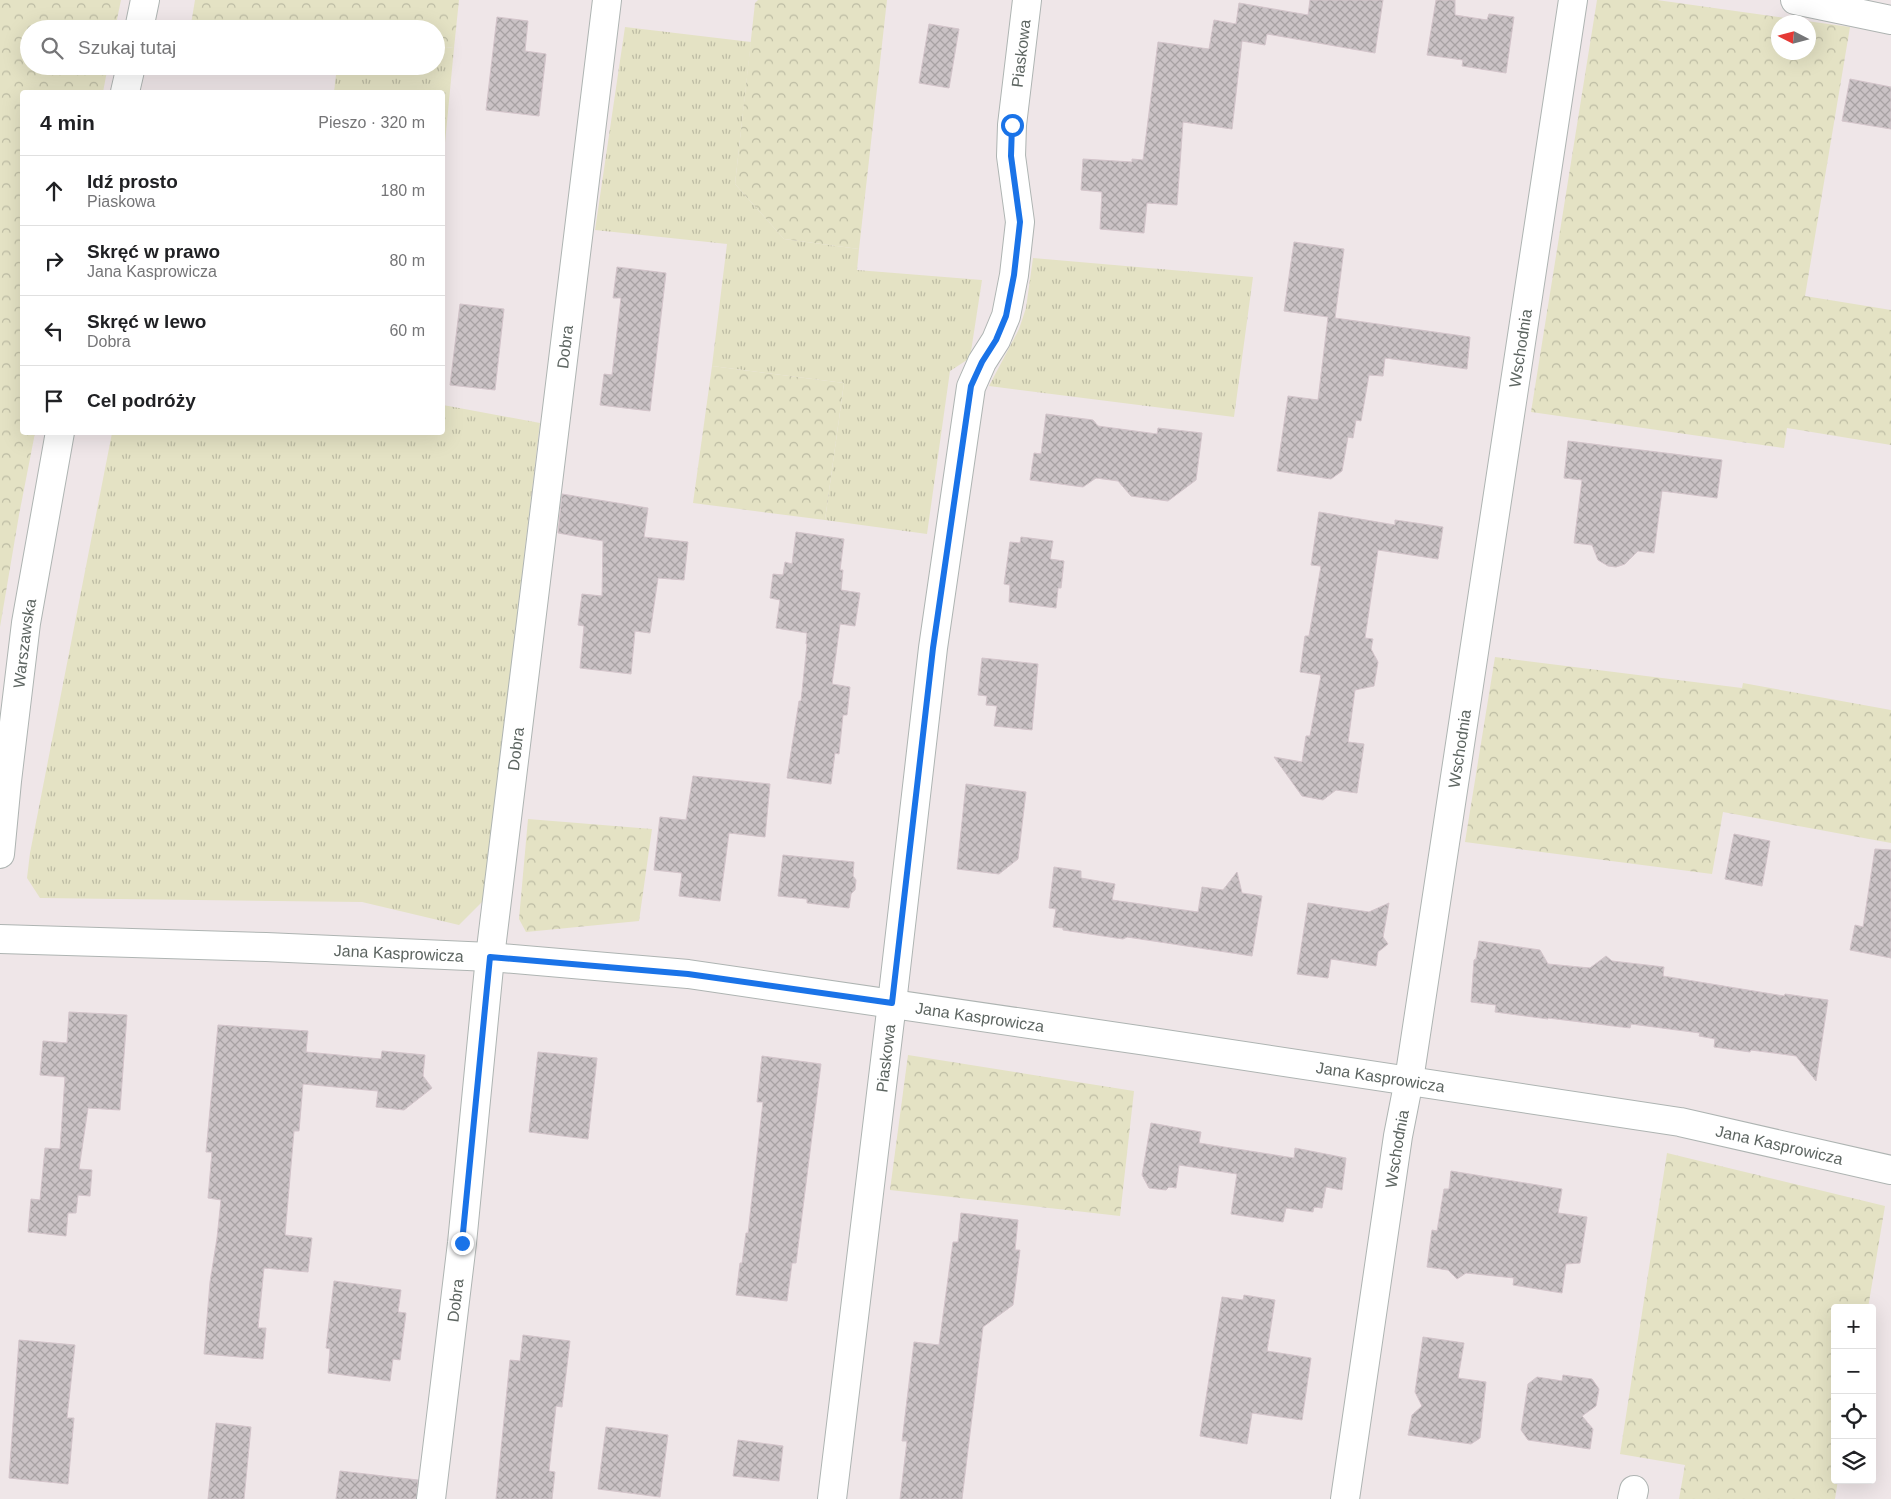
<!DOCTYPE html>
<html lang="pl">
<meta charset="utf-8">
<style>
:root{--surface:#fff;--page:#f2f2f2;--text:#202124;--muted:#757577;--line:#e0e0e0}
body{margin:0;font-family:Helvetica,sans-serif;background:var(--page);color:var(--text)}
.controls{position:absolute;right:15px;bottom:15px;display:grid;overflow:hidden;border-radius:5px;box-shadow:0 5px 20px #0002}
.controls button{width:45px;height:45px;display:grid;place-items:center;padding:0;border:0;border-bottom:1px solid var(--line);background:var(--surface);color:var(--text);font:25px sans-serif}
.compass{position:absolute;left:1771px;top:15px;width:45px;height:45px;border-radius:50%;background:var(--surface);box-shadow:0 5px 20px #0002;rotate:276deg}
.stop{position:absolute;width:15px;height:15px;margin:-11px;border:4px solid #1a73e8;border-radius:50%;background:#fff}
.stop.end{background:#1a73e8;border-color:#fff;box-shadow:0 1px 5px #0008}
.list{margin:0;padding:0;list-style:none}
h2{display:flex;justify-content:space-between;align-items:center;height:65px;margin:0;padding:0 20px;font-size:21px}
h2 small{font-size:16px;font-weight:400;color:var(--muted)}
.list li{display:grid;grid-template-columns:32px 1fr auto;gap:15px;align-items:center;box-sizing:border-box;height:70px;padding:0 20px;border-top:1px solid var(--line)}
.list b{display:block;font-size:19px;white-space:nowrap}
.list p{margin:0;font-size:16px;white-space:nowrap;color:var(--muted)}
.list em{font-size:16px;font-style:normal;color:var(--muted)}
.icon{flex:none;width:28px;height:28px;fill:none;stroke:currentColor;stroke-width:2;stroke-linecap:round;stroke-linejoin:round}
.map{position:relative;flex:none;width:1891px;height:1499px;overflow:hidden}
.search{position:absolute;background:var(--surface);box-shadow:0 5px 20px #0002;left:20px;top:20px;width:425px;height:55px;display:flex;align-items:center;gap:12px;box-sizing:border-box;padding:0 18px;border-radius:28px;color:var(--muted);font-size:19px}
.panel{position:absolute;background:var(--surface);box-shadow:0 5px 20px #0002;left:20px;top:90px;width:425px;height:345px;border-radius:5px}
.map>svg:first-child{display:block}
</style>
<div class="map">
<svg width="1891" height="1499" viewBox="0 0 1891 1499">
<defs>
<pattern id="grass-tufts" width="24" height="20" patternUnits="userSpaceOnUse" patternTransform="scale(1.25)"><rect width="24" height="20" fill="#e4e2c4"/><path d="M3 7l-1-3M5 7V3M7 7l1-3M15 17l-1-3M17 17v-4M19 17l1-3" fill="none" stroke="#bcbba3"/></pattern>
<pattern id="forest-crowns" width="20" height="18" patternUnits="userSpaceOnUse" patternTransform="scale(1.25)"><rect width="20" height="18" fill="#e4e2c4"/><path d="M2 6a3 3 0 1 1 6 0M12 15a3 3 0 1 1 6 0" fill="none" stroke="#bcbba3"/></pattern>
<pattern id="building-cross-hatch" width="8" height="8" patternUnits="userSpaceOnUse" patternTransform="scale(1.25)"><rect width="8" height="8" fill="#cac2c5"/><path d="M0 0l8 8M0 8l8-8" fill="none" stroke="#a7a1a3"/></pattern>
</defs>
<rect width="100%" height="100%" fill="#efe6e8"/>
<g fill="url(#grass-tufts)">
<polygon points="625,27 751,42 735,184 784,239 859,249 857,270 982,280 970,358 950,371 927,534 825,520 844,383 712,366 727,244 595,230"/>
<polygon points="436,46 454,48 443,164 442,92 334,92 337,66 436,66"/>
<polygon points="1033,258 1253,277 1234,417 989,386 1019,329 1026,308"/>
<polygon points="443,405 540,423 483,901 459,925 362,902 40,898 27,878 30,853 112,433 442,432"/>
</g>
<g fill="url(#forest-crowns)" fill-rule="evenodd">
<polygon points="0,0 121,0 115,29 29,29 29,66 108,66 103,92 22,92 22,432 35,433 19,515 0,627"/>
<polygon points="195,0 459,0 454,48 436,46 436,29 244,29 191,24"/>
<polygon points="758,0 887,0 859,249 784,239 735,184 755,3"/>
<path d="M1597 0H1657L1850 27 1805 296 1891 310V445L1787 428 1784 448 1531 412ZM1778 22H1808V52H1778Z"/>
<polygon points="712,366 844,383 825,520 693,503"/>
<polygon points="1495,657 1742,688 1743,683 1891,710 1891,843 1723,812 1712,874 1465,842"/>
<polygon points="528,819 652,829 639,921 526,932 519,919"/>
<polygon points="908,1055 1134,1091 1120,1216 890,1190"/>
<polygon points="1667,1153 1885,1206 1868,1308 1835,1308 1835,1480 1838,1480 1835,1499 1679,1499 1685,1465 1620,1454"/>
</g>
<g fill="url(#building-cross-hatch)" stroke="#d3c4ca">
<polygon points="1310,0 1383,0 1375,53 1267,34 1265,45 1242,41 1232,129 1183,122 1177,205 1147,203 1144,233 1100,229 1102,192 1081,190 1083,159 1132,162 1132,159 1143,160 1158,42 1209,49 1214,20 1236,24 1239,3 1308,15"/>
<polygon points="1436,0 1455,0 1455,15 1487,20 1489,14 1514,17 1506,73 1462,66 1463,60 1427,55"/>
<polygon points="497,17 528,21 525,51 546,54 539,116 486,110"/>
<polygon points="929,24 959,29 949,88 919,83"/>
<polygon points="1850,79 1891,87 1891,129 1842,121"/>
<polygon points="1294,242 1344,249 1335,318 1470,337 1467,369 1385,358 1383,376 1369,375 1361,421 1356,420 1353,438 1348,437 1342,471 1331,479 1277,471 1288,396 1318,400 1328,317 1284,311"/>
<polygon points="617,267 666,273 650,411 600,405 604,374 612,375 621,298 613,298"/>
<polygon points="460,304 504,309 495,390 450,385"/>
<polygon points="1046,414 1093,420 1098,426 1157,434 1158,428 1202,433 1196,480 1168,501 1131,496 1118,481 1096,478 1083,487 1030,480 1034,453 1041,454"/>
<polygon points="1568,441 1722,460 1717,498 1662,491 1654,553 1638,551 1625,564 1616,567 1608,566 1598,560 1592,545 1574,543 1582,480 1564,478"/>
<polygon points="562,494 648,508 644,537 688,542 684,580 658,578 650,633 635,631 631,674 580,668 584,626 578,625 582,594 602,596 603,541 558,533"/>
<polygon points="1319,512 1395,525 1395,520 1443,527 1438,559 1378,550 1365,638 1373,639 1371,649 1378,662 1374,686 1355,690 1348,742 1364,744 1357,793 1336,790 1323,800 1302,796 1274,757 1302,762 1306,736 1310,736 1321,675 1300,672 1305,636 1309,636 1321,566 1311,565"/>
<polygon points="796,532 844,539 840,570 843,570 841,590 860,593 855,626 840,624 832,684 850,687 847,715 843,715 839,754 835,753 831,784 787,778 799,701 801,701 807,644 806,644 807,633 776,628 780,600 770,598 773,574 783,575 785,562 792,564"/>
<polygon points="1021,537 1053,541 1050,559 1064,561 1061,588 1058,588 1056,608 1009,602 1010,585 1004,584 1010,542 1020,543"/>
<polygon points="982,658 1038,664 1032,730 994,726 997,706 986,705 987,696 978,695"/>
<polygon points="693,776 770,784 765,837 729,833 720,901 679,896 682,873 654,870 660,817 686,820"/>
<polygon points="966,784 1026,792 1018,859 999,874 957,869"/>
<polygon points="1734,834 1770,841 1762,886 1725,879"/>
<polygon points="1875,849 1891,850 1891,958 1850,950 1855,925 1863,927"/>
<polygon points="783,855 854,862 853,876 856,880 855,890 851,894 849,908 807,903 807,899 778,896"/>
<polygon points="1054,867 1081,871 1081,878 1115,884 1112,900 1198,912 1202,887 1223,890 1237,872 1242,893 1262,896 1252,956 1127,937 1123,939 1063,930 1063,928 1053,927 1056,909 1049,908"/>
<polygon points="1308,903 1369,912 1389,903 1383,937 1388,944 1378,952 1376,966 1331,959 1328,978 1297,974"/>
<polygon points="1479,941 1540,950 1548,964 1590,968 1606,956 1612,961 1664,967 1663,976 1784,996 1785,994 1828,1000 1816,1081 1796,1056 1751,1050 1750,1052 1714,1047 1715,1039 1699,1036 1700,1033 1631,1024 1630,1028 1548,1018 1548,1019 1495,1012 1496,1005 1471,1002 1474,960 1476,959"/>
<polygon points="69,1012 127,1015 120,1110 88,1108 79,1169 92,1170 90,1196 78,1195 76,1213 68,1213 66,1236 28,1232 31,1199 40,1200 45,1148 60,1149 65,1077 40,1075 43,1041 67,1043"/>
<polygon points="218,1025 308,1031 306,1052 381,1059 382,1051 425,1055 423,1076 432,1088 404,1110 376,1107 378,1091 303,1084 299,1131 294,1131 285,1235 312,1238 308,1272 264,1268 258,1328 266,1328 263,1359 204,1354 210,1282 217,1238 221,1200 208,1198 212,1152 206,1152"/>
<polygon points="538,1052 597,1058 588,1139 529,1132"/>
<polygon points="762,1056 821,1064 796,1263 792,1263 787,1301 736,1295 740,1263 742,1263 746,1233 748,1233 763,1102 757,1102"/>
<polygon points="1151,1123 1201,1132 1199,1143 1294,1158 1295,1148 1346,1158 1342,1190 1326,1187 1322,1208 1314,1207 1313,1212 1286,1208 1283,1222 1231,1214 1237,1174 1179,1165 1176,1188 1169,1187 1166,1190 1149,1188 1142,1175"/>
<polygon points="1451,1171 1562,1189 1558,1213 1587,1217 1580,1263 1566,1264 1562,1293 1513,1285 1514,1278 1466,1273 1457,1279 1448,1270 1427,1267 1432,1230 1437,1231 1444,1189 1449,1189"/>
<polygon points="961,1213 1018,1220 1015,1250 1020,1250 1013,1305 983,1327 962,1499 900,1499 907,1441 902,1441 914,1342 939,1345 953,1242 958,1242"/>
<polygon points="334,1281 401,1290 398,1312 406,1313 400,1360 393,1359 390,1381 328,1373 330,1349 326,1348"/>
<polygon points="1244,1295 1275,1300 1267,1351 1311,1358 1302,1420 1252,1413 1247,1444 1200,1436 1222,1297 1243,1300"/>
<polygon points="523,1335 570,1341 562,1407 556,1406 549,1471 555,1472 552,1499 496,1499 510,1360 520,1361"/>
<polygon points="1423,1337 1464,1343 1458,1378 1486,1382 1480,1438 1471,1444 1408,1435 1412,1415 1422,1406 1415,1392"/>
<polygon points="19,1340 75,1345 67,1418 74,1418 68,1484 9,1478"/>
<polygon points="1563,1375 1592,1379 1599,1389 1596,1406 1582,1416 1593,1429 1590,1449 1528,1440 1521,1430 1528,1384 1537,1377 1562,1381"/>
<polygon points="216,1423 251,1427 244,1499 208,1499"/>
<polygon points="606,1427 668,1435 660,1497 598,1489"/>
<polygon points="738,1440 783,1446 779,1481 733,1476"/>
<polygon points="340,1471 418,1480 416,1499 336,1499"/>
</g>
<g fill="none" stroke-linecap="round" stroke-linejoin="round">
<defs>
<g id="street">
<polyline points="1795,0 1891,20"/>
<polyline points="139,29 145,0"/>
<polyline points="125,92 131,66"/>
<path id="s1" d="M0 854 7 781 26 623 60 432"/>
<path id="s2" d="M0 939 266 947 490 957 688 974 1146 1041 1680 1122 1891 1170"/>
<path id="s3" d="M431 1499 462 1243 490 957 607 0"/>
<path id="s4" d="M832 1499 892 1003 933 648 971 387 982 362 996 340 1006 316 1014 275 1020 222 1011 156 1012 125 1027 0"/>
<path id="s5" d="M1345 1499 1398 1136 1409 1080 1573 0"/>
<polyline points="1632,1499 1634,1490"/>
</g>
</defs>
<use href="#street" stroke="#aeb4b2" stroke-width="30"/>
<use href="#street" stroke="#fff" stroke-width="28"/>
</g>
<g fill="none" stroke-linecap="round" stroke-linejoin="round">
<polyline stroke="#1a73e8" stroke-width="6" points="462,1243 490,957 688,974 892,1003 933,648 971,386 982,362 996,340 1006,316 1014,275 1020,222 1011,156 1012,125"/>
</g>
<g text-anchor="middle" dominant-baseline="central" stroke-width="4.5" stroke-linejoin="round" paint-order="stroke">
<g font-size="16" fill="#5d6561" stroke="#fff">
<text stroke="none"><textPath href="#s4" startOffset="1465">Piaskowa</textPath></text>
<text stroke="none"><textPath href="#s3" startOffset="1160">Dobra</textPath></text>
<text stroke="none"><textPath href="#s5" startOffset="1164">Wschodnia</textPath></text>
<text stroke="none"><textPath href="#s1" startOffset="212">Warszawska</textPath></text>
<text stroke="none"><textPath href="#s3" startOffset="755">Dobra</textPath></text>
<text stroke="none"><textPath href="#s5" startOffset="759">Wschodnia</textPath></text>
<text stroke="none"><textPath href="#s2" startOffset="399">Jana Kasprowicza</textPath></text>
<text stroke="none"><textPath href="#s2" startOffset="984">Jana Kasprowicza</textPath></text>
<text stroke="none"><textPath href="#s4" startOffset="444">Piaskowa</textPath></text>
<text stroke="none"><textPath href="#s2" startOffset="1389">Jana Kasprowicza</textPath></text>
<text stroke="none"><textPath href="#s2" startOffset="1794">Jana Kasprowicza</textPath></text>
<text stroke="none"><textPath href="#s5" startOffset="354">Wschodnia</textPath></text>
<text stroke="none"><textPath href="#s3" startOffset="200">Dobra</textPath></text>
</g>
</g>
</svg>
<div class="controls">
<button>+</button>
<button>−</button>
<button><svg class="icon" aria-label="locate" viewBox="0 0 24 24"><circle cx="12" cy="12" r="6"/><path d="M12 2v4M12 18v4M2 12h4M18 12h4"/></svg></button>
<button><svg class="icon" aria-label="layers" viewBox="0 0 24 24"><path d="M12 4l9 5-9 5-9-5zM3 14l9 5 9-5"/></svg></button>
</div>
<svg class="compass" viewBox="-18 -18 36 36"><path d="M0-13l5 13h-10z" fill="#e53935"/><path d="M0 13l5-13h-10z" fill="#757577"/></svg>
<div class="stop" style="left:1012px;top:125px"></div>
<div class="stop end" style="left:462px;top:1243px"></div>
<div class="search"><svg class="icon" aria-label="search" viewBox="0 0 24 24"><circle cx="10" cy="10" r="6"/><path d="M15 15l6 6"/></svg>Szukaj tutaj</div>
<section class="panel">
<h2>4 min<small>Pieszo · 320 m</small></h2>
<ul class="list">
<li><svg class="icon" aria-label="ahead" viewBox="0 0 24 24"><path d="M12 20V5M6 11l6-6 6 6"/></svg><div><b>Idź prosto</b><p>Piaskowa</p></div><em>180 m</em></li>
<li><svg class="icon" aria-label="right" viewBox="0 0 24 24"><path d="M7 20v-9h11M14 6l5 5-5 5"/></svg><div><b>Skręć w prawo</b><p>Jana Kasprowicza</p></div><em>80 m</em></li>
<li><svg class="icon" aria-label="left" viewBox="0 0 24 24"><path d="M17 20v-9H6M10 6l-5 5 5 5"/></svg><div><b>Skręć w lewo</b><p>Dobra</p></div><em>60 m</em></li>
<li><svg class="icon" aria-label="arrive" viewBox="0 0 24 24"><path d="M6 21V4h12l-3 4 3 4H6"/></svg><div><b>Cel podróży</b></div></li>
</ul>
</section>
</div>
